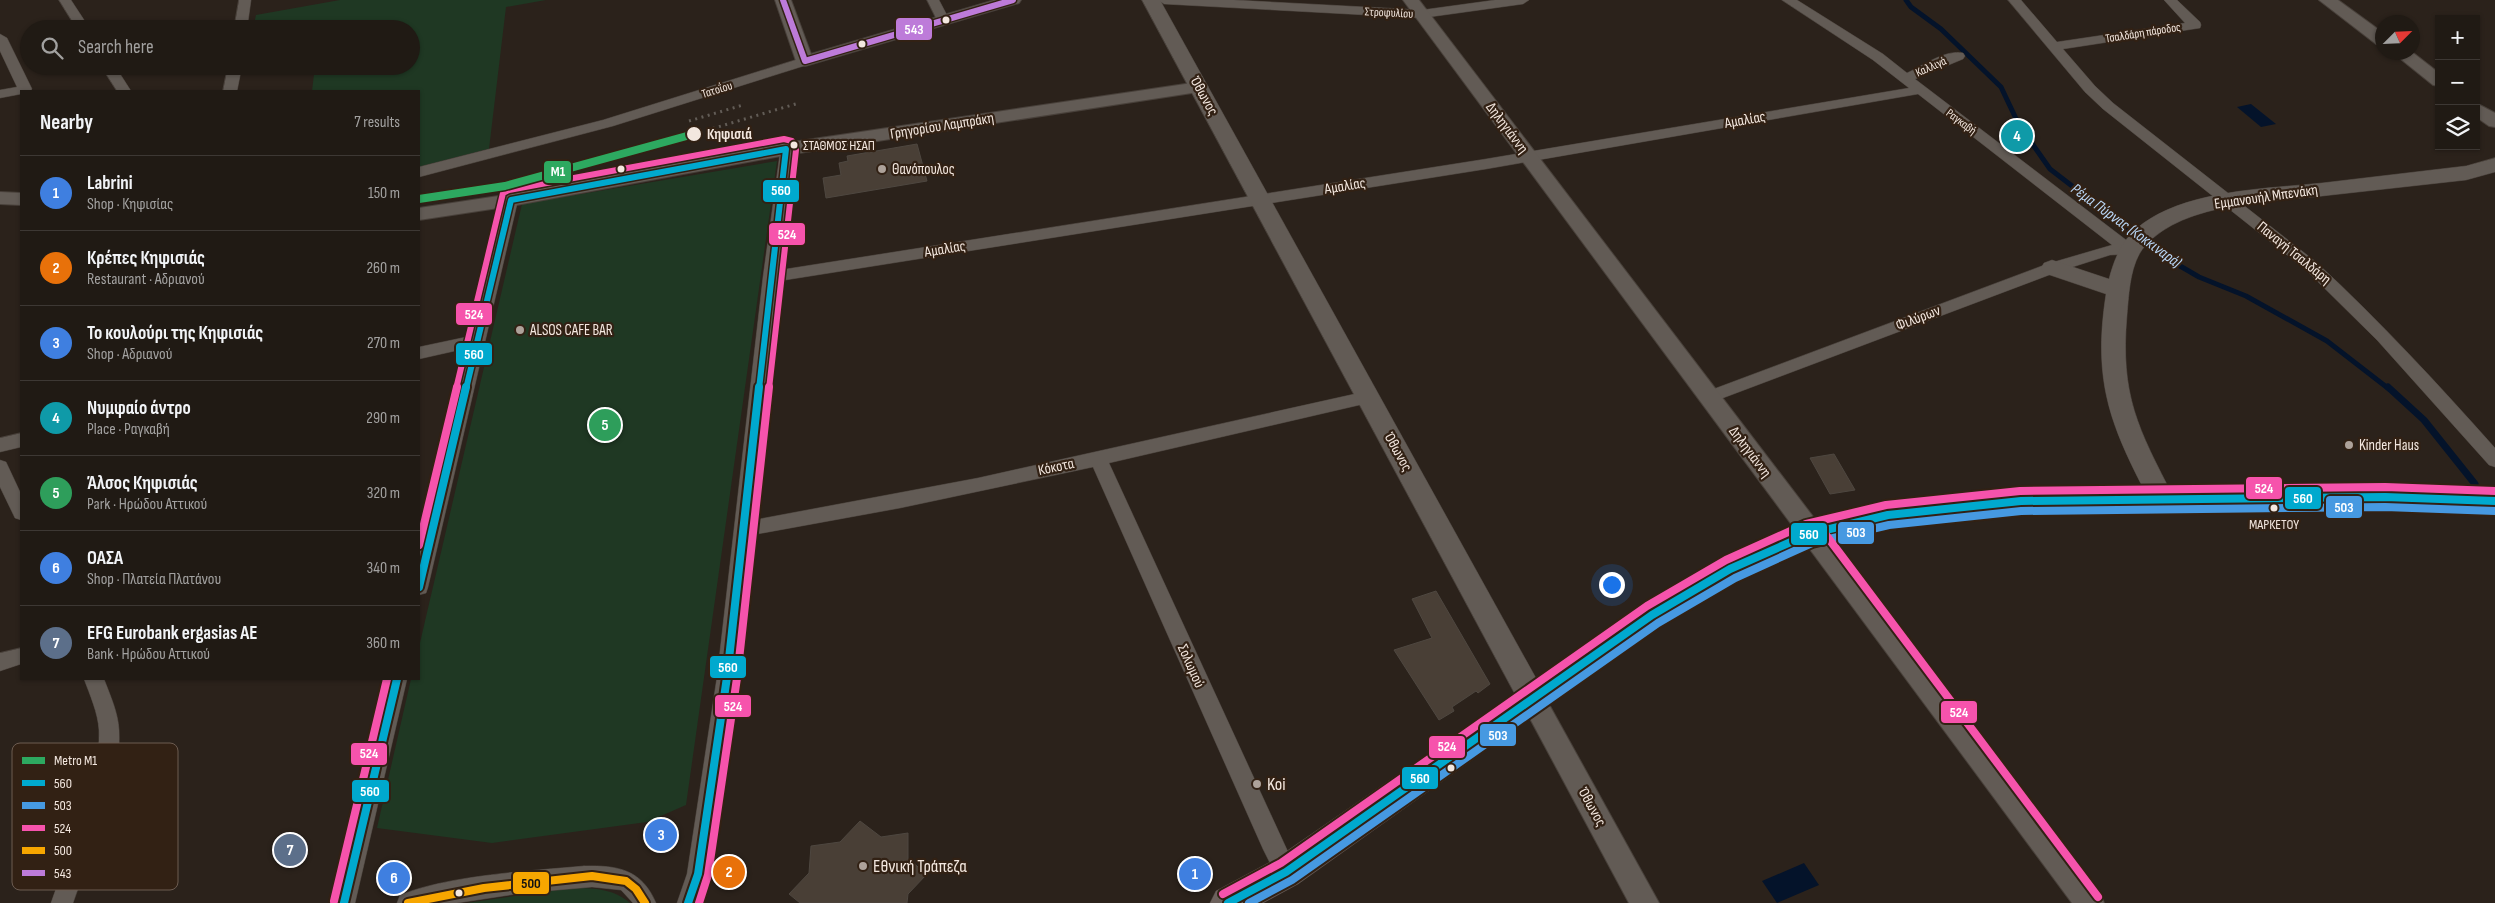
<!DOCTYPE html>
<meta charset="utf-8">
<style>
:root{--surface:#201a14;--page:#2d2722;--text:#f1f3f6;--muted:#a2a1a0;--line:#3d3834;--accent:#b45309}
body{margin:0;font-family:"Sofia Sans Condensed",sans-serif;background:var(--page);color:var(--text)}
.controls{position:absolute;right:15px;top:15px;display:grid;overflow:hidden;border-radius:0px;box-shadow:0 1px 4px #0004}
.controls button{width:45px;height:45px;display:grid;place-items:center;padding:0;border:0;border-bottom:1px solid var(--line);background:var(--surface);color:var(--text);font:25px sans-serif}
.compass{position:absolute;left:2375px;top:15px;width:45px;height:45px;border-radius:50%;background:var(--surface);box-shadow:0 1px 4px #0004;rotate:66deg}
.you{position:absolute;left:1611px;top:584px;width:18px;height:18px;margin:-12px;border:4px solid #fff;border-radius:50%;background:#1a73e8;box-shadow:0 0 0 8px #1a73e833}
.badge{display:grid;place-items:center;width:32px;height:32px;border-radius:50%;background:var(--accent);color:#fff;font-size:16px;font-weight:700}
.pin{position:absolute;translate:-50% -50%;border:2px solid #fff;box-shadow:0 1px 5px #0006}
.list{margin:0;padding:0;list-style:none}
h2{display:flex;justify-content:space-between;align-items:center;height:65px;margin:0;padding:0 20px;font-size:21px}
h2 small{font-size:16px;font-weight:400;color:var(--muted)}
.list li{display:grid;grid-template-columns:32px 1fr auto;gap:15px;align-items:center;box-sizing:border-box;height:75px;padding:0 20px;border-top:1px solid var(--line)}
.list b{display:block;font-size:19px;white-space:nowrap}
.list p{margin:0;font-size:16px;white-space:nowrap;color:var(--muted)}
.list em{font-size:16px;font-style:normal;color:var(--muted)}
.icon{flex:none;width:28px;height:28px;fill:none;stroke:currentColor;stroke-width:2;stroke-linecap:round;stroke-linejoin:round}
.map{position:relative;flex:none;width:2495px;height:903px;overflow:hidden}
.search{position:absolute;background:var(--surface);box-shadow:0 1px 4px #0004;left:20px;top:20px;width:400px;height:55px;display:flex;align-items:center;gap:12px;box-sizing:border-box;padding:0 18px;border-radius:28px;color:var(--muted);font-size:19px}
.panel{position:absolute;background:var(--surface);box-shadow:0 1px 4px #0004;left:20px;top:90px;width:400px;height:590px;border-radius:0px}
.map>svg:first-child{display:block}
</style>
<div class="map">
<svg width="2495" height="903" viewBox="0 0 2495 903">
<rect width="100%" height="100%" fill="#2b221b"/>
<g fill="#1f3823">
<polygon points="340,0 546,0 506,7 489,149 419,167 419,91 312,91 315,66 411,66 411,29 253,29 256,15"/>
<polygon points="777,161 686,805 647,822 492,843 377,828 411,679 419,679 419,647 522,204"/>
<path d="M571 888C593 888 612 888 630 903H467Z"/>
</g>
<g fill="#04132a">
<polygon points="2251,104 2276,124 2261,127 2237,107"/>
<polygon points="1804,863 1819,885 1777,903 1762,881"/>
</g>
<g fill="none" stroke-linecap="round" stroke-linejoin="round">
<polyline stroke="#04132a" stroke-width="5" points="1906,0 1911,7 1941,29 2001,87 2019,125 2050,169 2163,256 2199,277 2246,296 2327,341 2389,389"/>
<polyline stroke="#04132a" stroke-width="7" points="2388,387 2424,420 2475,484"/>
</g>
<g fill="#493f36" stroke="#4e4740">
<polygon points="917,144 927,181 826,198 823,178 841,175 839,163 848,161 847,156"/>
<polygon points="1834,454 1855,490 1830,494 1810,458"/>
<polygon points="1436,591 1490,684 1478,693 1476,691 1452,707 1454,711 1439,720 1394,650 1432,638 1412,599"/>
<polygon points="860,821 881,837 908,833 908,859 927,874 908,894 907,903 800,903 789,894 809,873 811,846 840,842"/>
</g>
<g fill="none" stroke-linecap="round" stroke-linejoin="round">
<defs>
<g id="minor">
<polygon points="59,0 71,0 90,29 77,29"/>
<polygon points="239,0 251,0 247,29 234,29"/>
<polygon points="927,0 939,0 950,21 949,24 939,24"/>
<polygon points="1158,0 1234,0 1422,10 1495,0 1529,0 1523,4 1422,18 1164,4"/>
<path d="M1782 0H1797L1883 54 1907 73C1922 66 1946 49 1963 53L1965 56 1963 59 1915 79 2134 246 2137 250 2134 254 2110 255 2057 272 1715 401 1709 403 1703 401 1701 397 1703 393 2047 264 2112 245 1918 94 1486 169 779 281 754 520 978 478 1368 391 1374 393 1376 397 1374 401 1368 403 1109 463 1294 865 1297 872 1294 879 1286 883 1278 879 1263 849 1093 467 900 508 752 535 737 677 709 874 699 903H677L687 874 717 677 763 277 781 146 786 145 793 149 780 270 1486 159 1909 88 1873 60Z"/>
<path d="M2008 0H2021L2057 42 2185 23 2164 0H2177L2200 22 2201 25 2200 28 2063 49 2095 86 2113 103 2316 262C2380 321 2438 384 2495 448V467L2489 465 2377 340 2306 270 2103 109 2085 92Z"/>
<polygon points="0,34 7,38 32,89 30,91 21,91 21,94 0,98 0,90 17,87 0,51"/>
<polygon points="805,57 810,58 812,61 810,64 613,126 419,177 419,167 603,120"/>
<polygon points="101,66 115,66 131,91 117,91"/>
<polygon points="228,66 242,66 237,91 223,91"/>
<polygon points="511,195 518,200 428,587 426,593 419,595 419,549 468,348 419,359 419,347 471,336 504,200"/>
<polygon points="21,433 21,447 0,452 0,438"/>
<polygon points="0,460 6,462 21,494 21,520 15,518 0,487"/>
<polygon points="21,648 21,664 0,671 0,653"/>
<path d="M84 679H104C110 695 118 712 119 730 122 785 91 851 73 903H51C69 851 101 786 99 730 98 713 90 695 84 679Z"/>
<polygon points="387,679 407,679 355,903 333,903"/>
<path d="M584 866C619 865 642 870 656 903H633L621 890 592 887 523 893 457 903H397L400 895C450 875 530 871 584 866Z"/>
</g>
<g id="tertiary">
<polygon points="775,0 791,0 811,54 995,0 1021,0 1019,3 805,66 799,65 796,61"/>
<polygon points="1403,0 1419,0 2100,893 2104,903 2072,903"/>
<polygon points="2319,0 2338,0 2382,32 2382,45 2376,44"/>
<polygon points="2392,52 2412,52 2439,73 2439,86 2433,85"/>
<polygon points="1199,82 1205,83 1208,87 1205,91 786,155 511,206 419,220 419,208 511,194 786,143"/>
<polygon points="2476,103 2495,113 2495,127 2489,126 2476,117"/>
<polygon points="0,192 21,193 21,205 0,204"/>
<polygon points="1532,687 1541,690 1659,903 1629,903 1519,698 1523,690"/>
</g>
<g id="secondary">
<polygon points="1142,0 1160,0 1542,689 1546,698 1542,707 1532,711 1522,707"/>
<path d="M2495 158V172L2466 180C2421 185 2376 190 2331 195 2275 202 2184 201 2145 246 2130 263 2129 293 2127 315 2120 396 2138 428 2174 498L2170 505 2161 508 2152 505C2111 427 2092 384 2106 294L2044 273 2041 268 2044 263 2052 260 2109 279C2114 260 2121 242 2136 229 2181 190 2265 189 2322 183 2370 177 2418 172 2466 166Z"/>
</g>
<polygon id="primary" points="2385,486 2495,490 2495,512 2385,508 2021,512 1888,526 1816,543 1740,577 1663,624 1298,884 1263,903 1210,903 1216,891 1274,860 1642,606 1719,560 1799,526 1835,515 1888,503 2021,490"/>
</defs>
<use href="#minor" stroke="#48403a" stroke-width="1"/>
<use href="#tertiary" stroke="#48403a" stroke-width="2"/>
<use href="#secondary" stroke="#48403a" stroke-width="1"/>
<use href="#primary" stroke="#48403a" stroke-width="1"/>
<use href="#minor" fill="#625b55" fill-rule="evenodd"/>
<use href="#tertiary" fill="#625b55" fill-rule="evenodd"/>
<use href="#secondary" fill="#625b55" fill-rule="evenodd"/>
<use href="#primary" fill="#6c615c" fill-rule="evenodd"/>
<g stroke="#625c56" stroke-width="3" stroke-dasharray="2 4.5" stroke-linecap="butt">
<polyline points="689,121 743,105"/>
<polyline points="694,134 799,103"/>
</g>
<defs>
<polyline id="bus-1-far1" points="466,389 511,200 786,149 759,389"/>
<g id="bus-1">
<polyline points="419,587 466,387"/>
<polyline points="344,903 397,679"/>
<polyline points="688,903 698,874 727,677 759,387"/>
<polyline points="1228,903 1286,872 1652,615 1730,569 1809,534 1888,515 2021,501 2385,497 2495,501"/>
</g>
<polyline id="bus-2" points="1249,903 1292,880 1658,623 1735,578 1812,543 1889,525 2021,511 2385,507 2495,511"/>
<polyline id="bus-3-far1" points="456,389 503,193 509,190 784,139 792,141 796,150 769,389"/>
<g id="bus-3">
<polyline points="1820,527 2098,897"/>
<polyline points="419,545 457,387"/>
<polyline points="1223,894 1281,863 1647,606 1726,560 1806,524 1886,505 2020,491 2385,487 2495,491"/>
<polyline points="334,901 387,679"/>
<polyline points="699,903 708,875 737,678 769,387"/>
</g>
<polyline id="bus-4" points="408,903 484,888 592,876 626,881 636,889 645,903"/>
<polyline id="bus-5" points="783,0 805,61 1013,0"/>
</defs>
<use href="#bus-1-far1" stroke="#322114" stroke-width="9"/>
<use href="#bus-1" stroke="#322114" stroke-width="12"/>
<use href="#bus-2" stroke="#322114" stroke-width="12"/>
<use href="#bus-3-far1" stroke="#322114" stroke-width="9"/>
<use href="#bus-3" stroke="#322114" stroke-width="12"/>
<use href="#bus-4" stroke="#322114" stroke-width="12"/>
<use href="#bus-5" stroke="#322114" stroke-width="9"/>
<use href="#bus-1-far1" stroke="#00a9ce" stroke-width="6"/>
<use href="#bus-1" stroke="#00a9ce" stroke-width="8"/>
<use href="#bus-2" stroke="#4699e1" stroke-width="8"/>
<use href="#bus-3-far1" stroke="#f653ac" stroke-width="6"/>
<use href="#bus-3" stroke="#f653ac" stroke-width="8"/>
<use href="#bus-4" stroke="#f7a600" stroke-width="8"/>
<use href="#bus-5" stroke="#bd7bd9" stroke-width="6"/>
<defs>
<polyline id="metro-1" points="419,199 505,186 694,134"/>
</defs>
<use href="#metro-1" stroke="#322114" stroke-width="11"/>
<use href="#metro-1" stroke="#2da960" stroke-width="8"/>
</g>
<g fill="#f3e7df" stroke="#322114" stroke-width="2">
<circle cx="946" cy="20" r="4.5"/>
<circle cx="862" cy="44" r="4.5"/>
<circle cx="694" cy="134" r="8"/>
<circle cx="794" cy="145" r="4.5"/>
<circle cx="621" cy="169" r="4.5"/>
<circle cx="2274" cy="508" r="4.5"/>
<circle cx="1451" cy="768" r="4.5"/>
<circle cx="459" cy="893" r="4.5"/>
</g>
<g fill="#ada29a" stroke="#322114" stroke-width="2">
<circle cx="882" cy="169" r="5"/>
<circle cx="520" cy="330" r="5"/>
<circle cx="2349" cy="445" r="5"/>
<circle cx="1257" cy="784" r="5"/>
<circle cx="863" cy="866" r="5"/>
</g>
<g text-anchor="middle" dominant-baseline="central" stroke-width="4.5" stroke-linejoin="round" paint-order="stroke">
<g font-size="12" fill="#f3e7df" stroke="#322114">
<text transform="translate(1389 13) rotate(3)">Στροφυλίου</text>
<text transform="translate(2143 33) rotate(-9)">Τσαλδάρη πάροδος</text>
<text transform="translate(1931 67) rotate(-24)">Καλλιγά</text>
<text transform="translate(717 90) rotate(-17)">Τατοΐου</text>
<text transform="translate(1961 122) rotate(37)">Ραγκαβή</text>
</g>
<g font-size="14" fill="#f3e7df" stroke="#322114" text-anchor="start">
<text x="803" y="145">ΣΤΑΘΜΟΣ ΗΣΑΠ</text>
<text x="2274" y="524" text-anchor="middle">ΜΑΡΚΕΤΟΥ</text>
</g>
<g font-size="15" fill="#f3e7df" stroke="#322114">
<text transform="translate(1204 96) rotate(61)">Όθωνος</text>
<text transform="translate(1745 120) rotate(-10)">Αμαλίας</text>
<text transform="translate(942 126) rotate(-9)">Γρηγορίου Λαμπράκη</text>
<text transform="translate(1507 128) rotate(53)">Δηληγιάννη</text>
<text transform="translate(1345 186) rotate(-9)">Αμαλίας</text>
<text transform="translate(2266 197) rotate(-8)">Εμμανουήλ Μπενάκη</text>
<text transform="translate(945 249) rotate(-9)">Αμαλίας</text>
<text transform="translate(2294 253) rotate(39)">Παναγή Τσαλδάρη</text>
<text transform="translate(1918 318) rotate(-21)">Φιλύρων</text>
<text transform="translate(1398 452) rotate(61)">Όθωνος</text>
<text transform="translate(1750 452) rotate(53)">Δηληγιάννη</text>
<text transform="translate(1056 467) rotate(-12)">Κόκοτα</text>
<text transform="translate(1191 666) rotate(66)">Σολωμού</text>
<text transform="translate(1592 807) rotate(61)">Όθωνος</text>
</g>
<g font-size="15" font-weight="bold" fill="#f3e7df" stroke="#322114" text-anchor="start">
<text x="707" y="134">Κηφισιά</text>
</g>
<g font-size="15" fill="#f3e7df" stroke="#322114" text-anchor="start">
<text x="892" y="169">Θανόπουλος</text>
<text x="530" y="330">ALSOS CAFE BAR</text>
<text x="2359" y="445">Kinder Haus</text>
</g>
<g font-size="16" font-style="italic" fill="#b9d7f7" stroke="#322114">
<text transform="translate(2126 226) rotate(36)">Ρέμα Πύρνας (Κοκκιναρά)</text>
</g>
<g font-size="18" fill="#f3e7df" stroke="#322114" text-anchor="start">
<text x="1267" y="784">Koi</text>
<text x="873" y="866">Εθνική Τράπεζα</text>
</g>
</g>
<rect x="12" y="743" width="166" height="147" rx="8" fill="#322114" stroke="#6c5c51" stroke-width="1"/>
<rect x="22" y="757" width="23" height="7" fill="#2da960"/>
<rect x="22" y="780" width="23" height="6" fill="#00a9ce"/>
<rect x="22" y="802" width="23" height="7" fill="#4699e1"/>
<rect x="22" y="825" width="23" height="6" fill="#f653ac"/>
<rect x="22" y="847" width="23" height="7" fill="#f7a600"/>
<rect x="22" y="870" width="23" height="6" fill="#bd7bd9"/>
<g font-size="14" fill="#f3e7df">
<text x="54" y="765">Metro Μ1</text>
<text x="54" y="788">560</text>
<text x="54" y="810">503</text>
<text x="54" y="833">524</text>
<text x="54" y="855">500</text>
<text x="54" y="878">543</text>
</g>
<g stroke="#322114" stroke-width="2">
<rect x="895" y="17" width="38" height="24" rx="5" fill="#bd7bd9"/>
<rect x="543" y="160" width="29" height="24" rx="5" fill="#2da960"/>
<rect x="762" y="179" width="38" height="24" rx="5" fill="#00a9ce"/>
<rect x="768" y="222" width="38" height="24" rx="5" fill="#f653ac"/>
<rect x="455" y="302" width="38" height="24" rx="5" fill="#f653ac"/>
<rect x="455" y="342" width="38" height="24" rx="5" fill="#00a9ce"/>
<rect x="2245" y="476" width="38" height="24" rx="5" fill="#f653ac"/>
<rect x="2284" y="486" width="38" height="24" rx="5" fill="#00a9ce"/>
<rect x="2325" y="495" width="38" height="24" rx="5" fill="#4699e1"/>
<rect x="1837" y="521" width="38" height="24" rx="5" fill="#4699e1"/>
<rect x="1790" y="522" width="38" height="24" rx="5" fill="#00a9ce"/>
<rect x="709" y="655" width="38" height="24" rx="5" fill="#00a9ce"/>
<rect x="714" y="694" width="38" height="24" rx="5" fill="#f653ac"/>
<rect x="1940" y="700" width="38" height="24" rx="5" fill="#f653ac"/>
<rect x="1479" y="723" width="38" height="24" rx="5" fill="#4699e1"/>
<rect x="1428" y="735" width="38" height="24" rx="5" fill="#f653ac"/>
<rect x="350" y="742" width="38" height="24" rx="5" fill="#f653ac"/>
<rect x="1401" y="766" width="38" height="24" rx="5" fill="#00a9ce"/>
<rect x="351" y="779" width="39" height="24" rx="5" fill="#00a9ce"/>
<rect x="512" y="871" width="38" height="24" rx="5" fill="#f7a600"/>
</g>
<g font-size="14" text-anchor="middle" font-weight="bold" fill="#fff">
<text x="914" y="34">543</text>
<text x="558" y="176">Μ1</text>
<text x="781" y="195">560</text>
<text x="787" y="239">524</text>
<text x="474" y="319">524</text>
<text x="474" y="359">560</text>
<text x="2264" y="493">524</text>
<text x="2303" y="503">560</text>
<text x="2344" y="512">503</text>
<text x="1856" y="537">503</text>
<text x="1809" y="539">560</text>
<text x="728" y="672">560</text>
<text x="733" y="711">524</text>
<text x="1959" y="717">524</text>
<text x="1498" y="740">503</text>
<text x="1447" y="751">524</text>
<text x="369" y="758">524</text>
<text x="1420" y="783">560</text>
<text x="370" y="796">560</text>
</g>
<g font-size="14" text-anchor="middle" font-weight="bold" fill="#111">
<text x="531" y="888">500</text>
</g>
</svg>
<div class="controls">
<button>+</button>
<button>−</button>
<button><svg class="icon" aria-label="layers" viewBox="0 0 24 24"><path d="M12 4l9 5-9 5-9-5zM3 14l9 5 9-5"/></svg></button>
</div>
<svg class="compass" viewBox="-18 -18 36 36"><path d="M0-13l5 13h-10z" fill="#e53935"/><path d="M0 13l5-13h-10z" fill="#a2a1a0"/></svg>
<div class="you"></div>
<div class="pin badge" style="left:1195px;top:874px;background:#3f7fe0">1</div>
<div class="pin badge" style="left:729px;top:872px;background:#e8710a">2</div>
<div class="pin badge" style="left:661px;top:835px;background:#3f7fe0">3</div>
<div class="pin badge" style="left:2017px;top:136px;background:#0f9aa8">4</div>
<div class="pin badge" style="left:605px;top:425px;background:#2e9e5b">5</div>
<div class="pin badge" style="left:394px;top:878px;background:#3f7fe0">6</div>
<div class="pin badge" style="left:290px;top:850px;background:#5c6f8a">7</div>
<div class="search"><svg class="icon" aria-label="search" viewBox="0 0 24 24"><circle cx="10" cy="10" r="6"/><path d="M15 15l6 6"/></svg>Search here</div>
<section class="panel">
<h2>Nearby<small>7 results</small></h2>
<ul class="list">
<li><span class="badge" style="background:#3f7fe0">1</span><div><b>Labrini</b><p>Shop · Κηφισίας</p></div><em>150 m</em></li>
<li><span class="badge" style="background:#e8710a">2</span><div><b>Κρέπες Κηφισιάς</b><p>Restaurant · Αδριανού</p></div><em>260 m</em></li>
<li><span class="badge" style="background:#3f7fe0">3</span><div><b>Το κουλούρι της Κηφισιάς</b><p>Shop · Αδριανού</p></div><em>270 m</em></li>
<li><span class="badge" style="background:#0f9aa8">4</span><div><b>Νυμφαίο άντρο</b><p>Place · Ραγκαβή</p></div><em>290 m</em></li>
<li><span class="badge" style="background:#2e9e5b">5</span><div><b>Άλσος Κηφισιάς</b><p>Park · Ηρώδου Αττικού</p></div><em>320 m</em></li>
<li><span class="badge" style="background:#3f7fe0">6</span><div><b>ΟΑΣΑ</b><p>Shop · Πλατεία Πλατάνου</p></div><em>340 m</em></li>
<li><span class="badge" style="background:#5c6f8a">7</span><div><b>EFG Eurobank ergasias AE</b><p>Bank · Ηρώδου Αττικού</p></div><em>360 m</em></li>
</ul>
</section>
</div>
